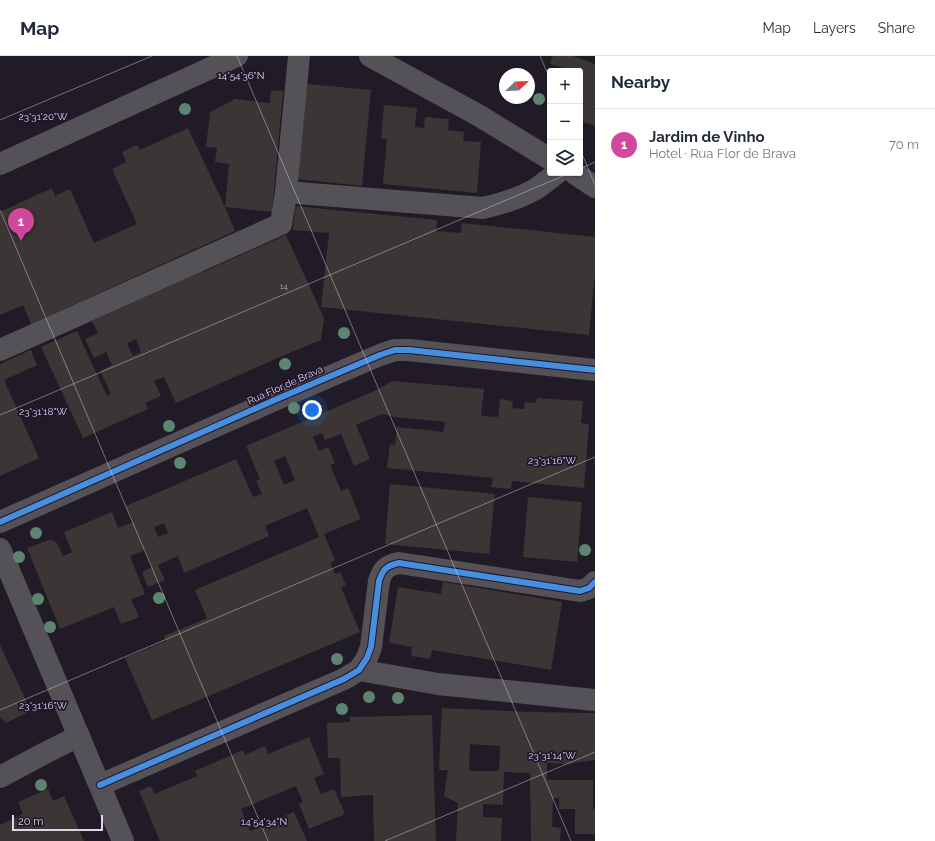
<!DOCTYPE html>
<meta charset="utf-8">
<style>
:root{--surface:#fff;--page:#f6f6f7;--text:#1f2937;--muted:#747a83;--line:#e0e1e3;--accent:#111827}
body{margin:0;font-family:Raleway,sans-serif;background:var(--page);color:var(--text)}
.controls{position:absolute;right:12px;top:12px;display:grid;overflow:hidden;border-radius:4px;box-shadow:0 1px 3px #0004}
.controls button{width:36px;height:36px;display:grid;place-items:center;padding:0;border:0;border-bottom:1px solid var(--line);background:var(--surface);color:var(--text);font:20px sans-serif}
.compass{position:absolute;left:499px;top:12px;width:36px;height:36px;border-radius:50%;background:var(--surface);box-shadow:0 1px 3px #0004;rotate:67deg}
.scale{position:absolute;left:12px;bottom:10px;width:91px;box-sizing:border-box;padding-left:4px;border:2px solid #ded7e8;border-top:0;font-size:11px;line-height:14px;white-space:nowrap;color:#ded7e8;-webkit-text-stroke:3px #21152d;paint-order:stroke}
.you{position:absolute;left:312px;top:354px;width:14px;height:14px;margin:-10px;border:3px solid #fff;border-radius:50%;background:#1a73e8;box-shadow:0 0 0 6px #1a73e833}
.badge{display:grid;place-items:center;width:26px;height:26px;border-radius:50%;background:var(--accent);color:#fff;font-size:13px;font-weight:700}
.pin{position:absolute;translate:-50% -33px;filter:drop-shadow(0 1px 2px #0008)}
.pin::after{content:'';position:absolute;top:21px;width:14px;height:12px;background:inherit;clip-path:polygon(0 0,100% 0,50% 100%)}
.list{margin:0;padding:0;list-style:none}
h2{display:flex;justify-content:space-between;align-items:center;height:52px;margin:0;padding:0 16px;font-size:17px}
h2 small{font-size:13px;font-weight:400;color:var(--muted)}
.list li{display:grid;grid-template-columns:26px 1fr auto;gap:12px;align-items:center;box-sizing:border-box;height:72px;padding:0 16px;border-top:1px solid var(--line)}
.list b{display:block;font-size:15px;white-space:nowrap}
.list p{margin:0;font-size:13px;white-space:nowrap;color:var(--muted)}
.list em{font-size:13px;font-style:normal;color:var(--muted)}
.icon{flex:none;width:22px;height:22px;fill:none;stroke:currentColor;stroke-width:2;stroke-linecap:round;stroke-linejoin:round}
.map{position:relative;flex:none;width:595px;height:785px;overflow:hidden}
header{display:flex;align-items:center;gap:24px;box-sizing:border-box;height:56px;padding:0 20px;background:var(--surface);border-bottom:1px solid var(--line)}
header strong{font-size:19px}
nav{display:flex;gap:22px;margin-inline-start:auto;font-size:14px}
main{display:flex}
aside{flex:1;background:var(--surface)}
.map>svg:first-child{display:block}
</style>
<header>
<strong>Map</strong>
<nav><a>Map</a><a>Layers</a><a>Share</a></nav>
</header>
<main>
<div class="map">
<svg width="595" height="785" viewBox="0 0 595 785">
<rect width="100%" height="100%" fill="#211b27"/>
<g fill="#3c3535" fill-rule="evenodd">
<polygon points="553,0 573,0 595,8 595,70 580,65 580,15 566,15 567,13 550,8"/>
<polygon points="307,28 371,34 362,130 298,123"/>
<polygon points="271,34 283,35 272,156 225,151 235,175 31,268 23,249 0,259 0,156 52,132 55,140 70,133 94,187 137,168 112,113 126,106 122,96 137,89 140,94 188,72 225,151 229,108 215,106 217,92 206,91 210,56 235,43 270,47 269,56"/>
<polygon points="384,49 417,52 415,71 424,72 425,61 449,63 448,74 464,76 463,85 481,86 477,137 383,128 387,83 381,83"/>
<polygon points="295,150 437,164 436,175 461,177 462,167 595,181 595,217 589,279 321,251 329,177 293,174"/>
<path d="M286 179 324 262 321 284 289 297 176 347 164 321 154 325 161 340 145 347 148 353 83 382 41 291 77 275 107 340 111 338 100 315 112 309 106 296 94 302 85 283 98 277 92 265 203 215V216ZM136 283 141 296 133 300 127 287Z"/>
<polygon points="31,294 37,309 4,324 39,402 0,420 0,308"/>
<path d="M393 325 484 333 481 360 498 361 500 343 513 345 512 352 524 353 525 346 536 347 537 342 583 345 581 367 589 368 584 432 512 425 511 433 491 431 493 422 387 412 390 388 395 389 397 371 443 376 445 366 395 361 382 358 356 369 370 403 354 410 341 378 325 384 322 377 313 381 319 395 328 391 335 407 330 409 341 435 348 432 361 463 324 478 335 504 330 507 335 518 340 516 346 529 341 531 360 576 152 664 125 602 166 585 164 580 208 562H207L195 534 319 481 307 452 265 470 269 480 184 517 178 500 158 509 165 524 148 531 142 516 152 511 145 494 130 500 145 538 131 543 139 561 121 568 114 551 60 573 27 492 46 485 52 484 57 487 63 500 72 496 64 476 112 456 118 472 133 466 126 450 236 403 253 441 262 438 256 425 260 423 246 390 372 336ZM285 400 295 424 284 429 274 405ZM164 467 168 477 158 481 154 471Z"/>
<polygon points="390,428 495,438 489,498 385,488"/>
<polygon points="528,441 582,446 577,506 523,501"/>
<polygon points="443,526 562,546 551,614 432,594 430,603 411,600 412,591 389,587 398,531 441,538"/>
<polygon points="0,589 31,655 6,667 0,661"/>
<path d="M442 652 530 656 595 657V704L566 708 547 707V724H593V753H595V778H575V753H559V732V742H553L552 771 561 772 560 785H531L530 717 504 716 503 749 483 748V761L502 762 501 785H456L458 747 444 740 448 714H439ZM470 688 500 690 499 715H469Z"/>
<polygon points="432,659 436,785 374,785 373,739 341,741 340,702 328,702 327,667 350,666 350,661"/>
<polygon points="309,681 324,718 314,722 321,738 334,733 345,758 309,773 299,748 303,746 296,730 241,753 250,775 294,756 307,785 160,785 139,735 151,730 154,738 197,720 195,715 243,694 245,699 265,690 268,698"/>
<polygon points="48,733 53,745 64,740 84,785 0,785 0,769 23,758 18,746"/>
</g>
<g fill="none" stroke-linecap="round" stroke-linejoin="round">
<g stroke="#545157" stroke-width="22">
<polyline points="370,0 478,59 550,103"/>
<polyline points="0,108 237,0"/>
<polyline points="574,117 595,131"/>
<path d="M286 136 483 152C501 148 518 143 534 134 542 129 549 123 557 117"/>
<polyline points="0,294 281,168 286,136 299,0"/>
<polyline points="0,466 277,343 380,299 395,294 409,294 595,314"/>
<polyline points="0,493 123,785"/>
<polyline points="359,614 438,628 595,644"/>
<polyline points="0,721 45,697 79,680"/>
<path d="M100 729 344 623 359 614 367 602 371 591 379 525C383 513 386 510 399 507L580 535 589 532 595 526"/>
</g>
<defs>
<g id="cycleway">
<polyline points="0,466 277,343 380,299 395,294 409,294 595,314"/>
<path d="M100 729 344 623 359 614 367 602 371 591 379 525C383 513 386 510 399 507L580 535 589 532 595 526"/>
</g>
</defs>
<use href="#cycleway" stroke="#21152d" stroke-width="8"/>
<use href="#cycleway" stroke="#468fdf" stroke-width="6"/>
</g>
<g fill="#5d8572">
<circle cx="539" cy="43" r="6"/>
<circle cx="185" cy="53" r="6"/>
<circle cx="344" cy="277" r="6"/>
<circle cx="285" cy="308" r="6"/>
<circle cx="294" cy="352" r="6"/>
<circle cx="169" cy="370" r="6"/>
<circle cx="180" cy="407" r="6"/>
<circle cx="36" cy="477" r="6"/>
<circle cx="585" cy="494" r="6"/>
<circle cx="19" cy="501" r="6"/>
<circle cx="159" cy="542" r="6"/>
<circle cx="38" cy="543" r="6"/>
<circle cx="50" cy="571" r="6"/>
<circle cx="337" cy="603" r="6"/>
<circle cx="369" cy="641" r="6"/>
<circle cx="398" cy="642" r="6"/>
<circle cx="342" cy="653" r="6"/>
<circle cx="41" cy="729" r="6"/>
</g>
<path fill="none" stroke="#ded7e8" stroke-width="1" stroke-opacity="0.45" d="M237 0 571 785M540 0 550 23M0 64 152 0M580 93 595 129M580 113 595 106M0 154 268 785M0 359 570 117M0 654 595 401M385 785 595 696"/>
<g text-anchor="middle" dominant-baseline="central" stroke-width="3.5" stroke-linejoin="round" paint-order="stroke">
<g font-size="8" fill="#b6aebb">
<text x="284" y="230">14</text>
</g>
<g font-size="10" fill="#ded7e8" stroke="#21152d">
<text transform="translate(285 329) rotate(-24)">Rua Flor de Brava</text>
</g>
</g>
<g font-size="10" text-anchor="middle" fill="#ded7e8" stroke="#21152d" stroke-width="3.5" stroke-linejoin="round" paint-order="stroke">
<text x="241" y="23">14°54'36"N</text>
<text x="43" y="64">23°31'20"W</text>
<text x="43" y="359">23°31'18"W</text>
<text x="552" y="408">23°31'16"W</text>
<text x="43" y="653">23°31'16"W</text>
<text x="552" y="703">23°31'14"W</text>
<text x="264" y="769">14°54'34"N</text>
</g>
</svg>
<div class="controls">
<button>+</button>
<button>−</button>
<button><svg class="icon" aria-label="layers" viewBox="0 0 24 24"><path d="M12 4l9 5-9 5-9-5zM3 14l9 5 9-5"/></svg></button>
</div>
<svg class="compass" viewBox="-18 -18 36 36"><path d="M0-13l5 13h-10z" fill="#e53935"/><path d="M0 13l5-13h-10z" fill="#747a83"/></svg>
<div class="scale">20 m</div>
<div class="you"></div>
<div class="pin badge" style="left:21px;top:185px;background:#d1479c">1</div>
</div>
<aside>
<h2>Nearby<small></small></h2>
<ul class="list">
<li><span class="badge" style="background:#d1479c">1</span><div><b>Jardim de Vinho</b><p>Hotel · Rua Flor de Brava</p></div><em>70 m</em></li>
</ul>
</aside>
</main>
